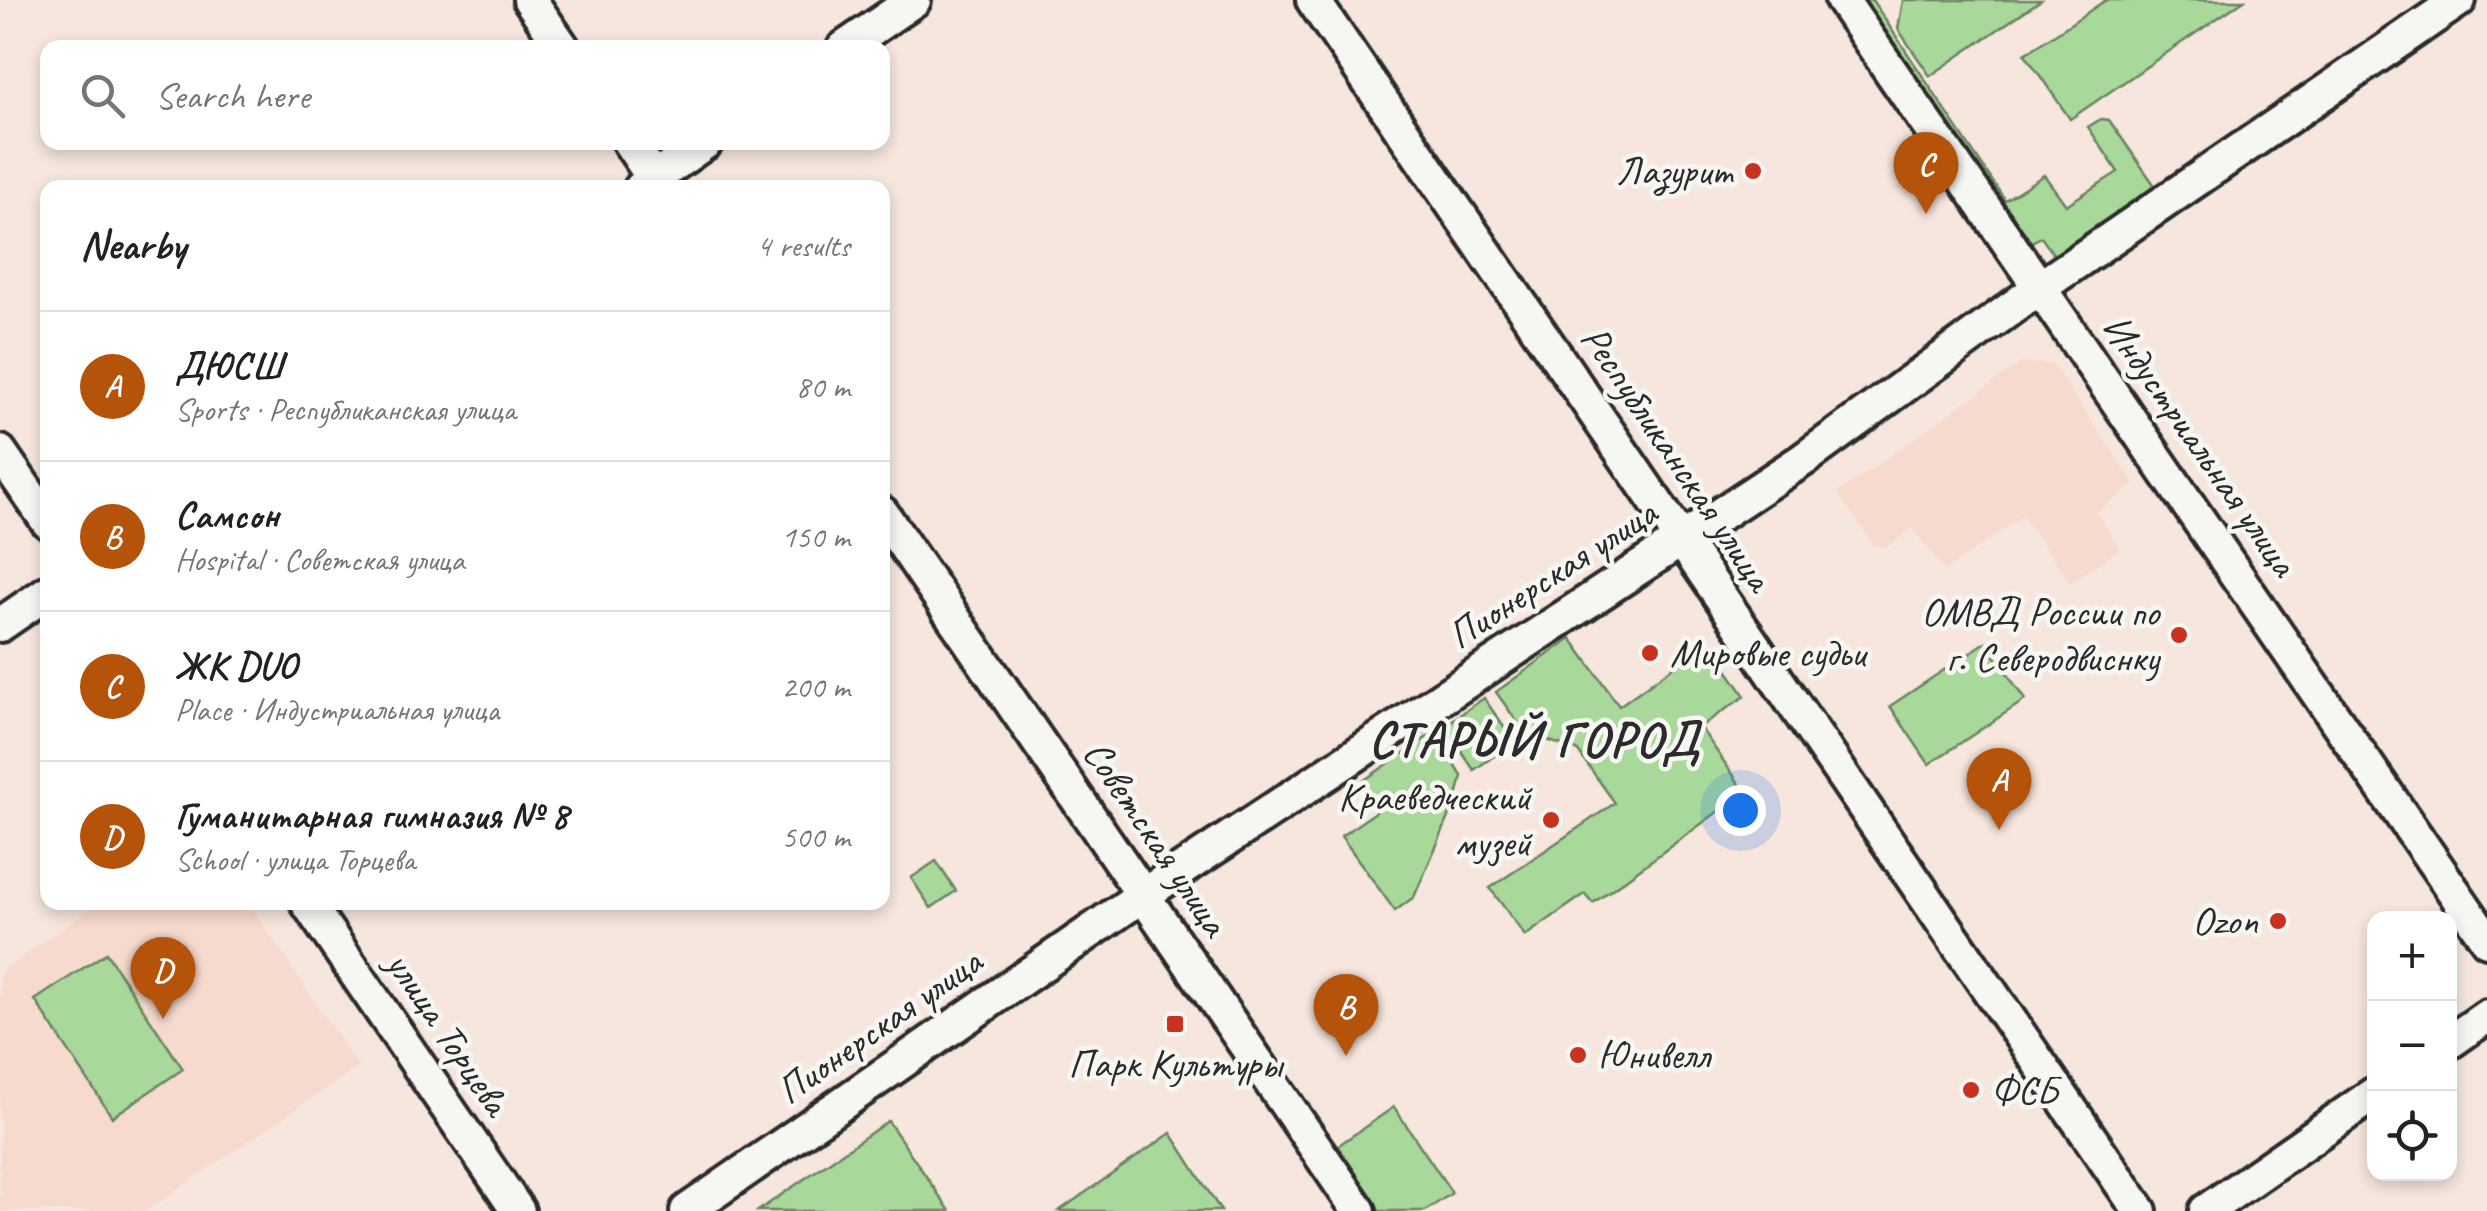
<!DOCTYPE html>
<meta charset="utf-8">
<style>
:root{--surface:#fff;--page:#f2f2f2;--text:#222;--muted:#767676;--line:#e0e0e0;--accent:#b45309}
body{margin:0;font-family:Caveat,sans-serif;background:var(--page);color:var(--text)}
.controls{position:absolute;right:30px;bottom:30px;display:grid;overflow:hidden;border-radius:20px;box-shadow:0 5px 15px #0003}
.controls button{width:90px;height:90px;display:grid;place-items:center;padding:0;border:0;border-bottom:2px solid var(--line);background:var(--surface);color:var(--text);font:50px sans-serif}
.you{position:absolute;left:1740px;top:810px;width:35px;height:35px;margin:-25px;border:8px solid #fff;border-radius:50%;background:#1a73e8;box-shadow:0 0 0 15px #1a73e833}
.badge{display:grid;place-items:center;width:65px;height:65px;border-radius:50%;background:var(--accent);color:#fff;font-size:32px;font-weight:700}
.pin{position:absolute;translate:-50% -82px;filter:drop-shadow(0 2px 5px #0008)}
.pin::after{content:'';position:absolute;top:52px;width:35px;height:30px;background:inherit;clip-path:polygon(0 0,100% 0,50% 100%)}
.list{margin:0;padding:0;list-style:none}
h2{display:flex;justify-content:space-between;align-items:center;height:130px;margin:0;padding:0 40px;font-size:42px}
h2 small{font-size:32px;font-weight:400;color:var(--muted)}
.list li{display:grid;grid-template-columns:65px 1fr auto;gap:30px;align-items:center;box-sizing:border-box;height:150px;padding:0 40px;border-top:2px solid var(--line)}
.list b{display:block;font-size:38px;white-space:nowrap}
.list p{margin:0;font-size:32px;white-space:nowrap;color:var(--muted)}
.list em{font-size:32px;font-style:normal;color:var(--muted)}
.icon{flex:none;width:55px;height:55px;fill:none;stroke:currentColor;stroke-width:2;stroke-linecap:round;stroke-linejoin:round}
.map{position:relative;flex:none;width:2487px;height:1211px;overflow:hidden}
.search{position:absolute;background:var(--surface);box-shadow:0 5px 15px #0003;left:40px;top:40px;width:850px;height:110px;display:flex;align-items:center;gap:25px;box-sizing:border-box;padding:0 35px;border-radius:20px;color:var(--muted);font-size:38px}
.panel{position:absolute;background:var(--surface);box-shadow:0 5px 15px #0003;left:40px;top:180px;width:850px;height:730px;border-radius:20px}
.map>svg:first-child{display:block}
</style>
<div class="map">
<svg width="2487" height="1211" viewBox="0 0 2487 1211">
<rect width="100%" height="100%" fill="#f6e6dd"/>
<filter id="ink" filterUnits="userSpaceOnUse"><feTurbulence type="fractalNoise" baseFrequency=".01" numOctaves="2"/><feDisplacementMap in="SourceGraphic" scale="20" xChannelSelector="R" yChannelSelector="G"/><feConvolveMatrix kernelMatrix="1 2 1 2 8 2 1 2 1" color-interpolation-filters="sRGB"/></filter>
<g filter="url(#ink)">
<g fill="#f6dace">
<polygon points="2021,363 2052,364 2135,484 2096,512 2120,548 2071,583 2022,516 1945,571 1913,529 1886,547 1873,544 1837,493"/>
<polygon points="99,903 249,903 358,1067 146,1211 0,1211 0,972"/>
</g>
<g fill="#a8d99a" stroke="#6a8262" stroke-width="2.5">
<polygon points="1855,0 1872,0 2005,200 2044,175 2066,205 2118,172 2088,127 2101,119 2109,120 2160,193 2059,262 2041,237 2024,246"/>
<polygon points="1903,0 2041,0 1930,76 1898,29"/>
<polygon points="2106,0 2244,0 2070,119 2025,54"/>
<polygon points="1571,638 1619,706 1708,642 1745,696 1700,727 1745,792 1593,903 1585,894 1525,936 1490,888 1615,803 1577,750 1525,733 1496,692"/>
<polygon points="1986,642 2025,700 1929,764 1890,706"/>
<polygon points="1484,698 1514,742 1474,770 1444,726"/>
<polygon points="1433,733 1462,776 1456,801 1414,897 1395,911 1341,836 1377,811 1363,781"/>
<polygon points="936,861 956,891 931,908 911,878"/>
<polygon points="106,953 183,1069 112,1117 35,1000"/>
<polygon points="1394,1107 1452,1193 1425,1211 1370,1211 1330,1151"/>
<polygon points="888,1121 950,1211 758,1211"/>
<polygon points="1171,1133 1221,1211 1059,1211"/>
</g>
<g fill="none" stroke-linecap="round" stroke-linejoin="round">
<defs>
<g id="minor">
<polyline points="530,0 563,48"/>
<polyline points="1313,0 2140,1211"/>
<polyline points="1842,0 2487,940"/>
<polyline points="844,48 914,0"/>
<polyline points="629,142 660,188"/>
<polyline points="641,188 706,142"/>
<polyline points="0,452 48,522"/>
<polyline points="882,513 1359,1211"/>
<polyline points="0,625 48,592"/>
<polyline points="307,902 518,1211"/>
<polyline points="2450,1042 2487,1016"/>
<polyline points="687,1211 1143,895 1804,459 2039,288 2459,0"/>
<polyline points="2206,1211 2374,1094"/>
</g>
</defs>
<use href="#minor" stroke="#2b2b2b" stroke-width="40"/>
<use href="#minor" stroke="#f6f6f2" stroke-width="32"/>
</g>
</g>
<g fill="#c8321e" stroke="#f6f6f2" stroke-width="4">
<circle cx="1753" cy="171" r="10"/>
<circle cx="2179" cy="635" r="10"/>
<circle cx="1650" cy="653" r="10"/>
<circle cx="1551" cy="820" r="10"/>
<circle cx="2278" cy="921" r="10"/>
<rect x="1165" y="1014" width="20" height="20" rx="5"/>
<circle cx="1578" cy="1055" r="10"/>
<circle cx="1971" cy="1090" r="10"/>
</g>
<g text-anchor="middle" dominant-baseline="central" stroke-width="9" stroke-linejoin="round" paint-order="stroke">
<g font-size="40" fill="#2b2b2b" stroke="#f6f6f2" text-anchor="end">
<text x="1733" y="171">Лазурит</text>
<text x="2159" y="612">ОМВД России по<tspan x="2159" dy="46">г. Северодвиснку</tspan></text>
<text x="1670" y="653" text-anchor="start">Мировые судьи</text>
<text x="1531" y="797">Краеведческий<tspan x="1531" dy="46">музей</tspan></text>
<text x="2258" y="921">Ozon</text>
<text x="1598" y="1055" text-anchor="start">Юнивелл</text>
<text x="1175" y="1064" text-anchor="middle">Парк Культуры</text>
<text x="1991" y="1090" text-anchor="start">ФСБ</text>
</g>
<g font-size="40" fill="#2b2b2b" stroke="#f6f6f2">
<text transform="translate(2200 445) rotate(55)">Индустриальная улица</text>
<text transform="translate(1677 458) rotate(56)">Республиканская улица</text>
<text transform="translate(1552 574) rotate(-33)">Пионерская улица</text>
<text transform="translate(1156 838) rotate(56)">Советская улица</text>
<text transform="translate(879 1026) rotate(-35)">Пионерская улица</text>
<text transform="translate(448 1033) rotate(56)">улица Торцева</text>
</g>
<g font-size="50" font-weight="bold" letter-spacing="2.5" fill="#2b2b2b" stroke="#f6f6f2">
<text x="1535" y="739">СТАРЫЙ ГОРОД</text>
</g>
</g>
</svg>
<div class="controls">
<button>+</button>
<button>−</button>
<button><svg class="icon" aria-label="locate" viewBox="0 0 24 24"><circle cx="12" cy="12" r="6"/><path d="M12 2v4M12 18v4M2 12h4M18 12h4"/></svg></button>
</div>
<div class="you"></div>
<div class="pin badge" style="left:1999px;top:830px">A</div>
<div class="pin badge" style="left:1346px;top:1056px">B</div>
<div class="pin badge" style="left:1926px;top:214px">C</div>
<div class="pin badge" style="left:163px;top:1019px">D</div>
<div class="search"><svg class="icon" aria-label="search" viewBox="0 0 24 24"><circle cx="10" cy="10" r="6"/><path d="M15 15l6 6"/></svg>Search here</div>
<section class="panel">
<h2>Nearby<small>4 results</small></h2>
<ul class="list">
<li><span class="badge">A</span><div><b>ДЮСШ</b><p>Sports · Республиканская улица</p></div><em>80 m</em></li>
<li><span class="badge">B</span><div><b>Самсон</b><p>Hospital · Советская улица</p></div><em>150 m</em></li>
<li><span class="badge">C</span><div><b>ЖК DUO</b><p>Place · Индустриальная улица</p></div><em>200 m</em></li>
<li><span class="badge">D</span><div><b>Гуманитарная гимназия № 8</b><p>School · улица Торцева</p></div><em>500 m</em></li>
</ul>
</section>
</div>
